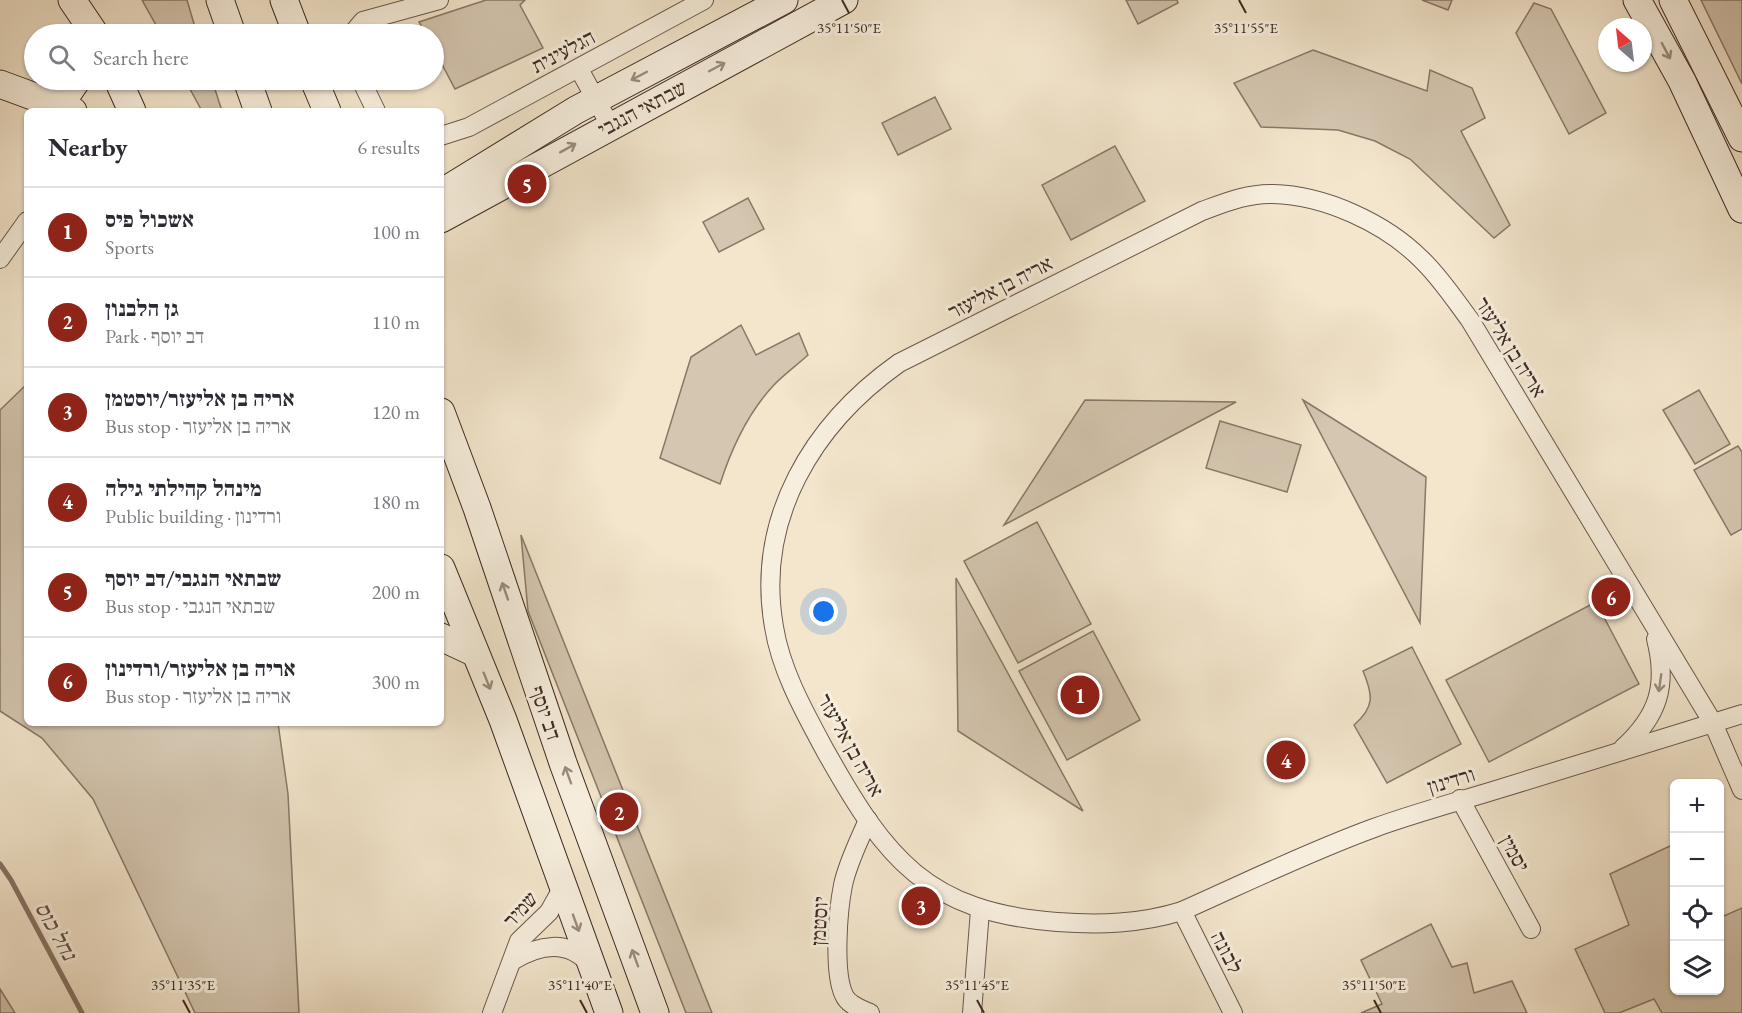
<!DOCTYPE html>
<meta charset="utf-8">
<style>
:root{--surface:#fff;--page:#f2f2f3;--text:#2b2b33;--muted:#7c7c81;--line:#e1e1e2;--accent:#8f2418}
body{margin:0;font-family:"EB Garamond","Frank Ruhl Libre",serif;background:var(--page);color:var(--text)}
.controls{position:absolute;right:18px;bottom:18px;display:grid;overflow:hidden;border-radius:9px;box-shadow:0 2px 4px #0004}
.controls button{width:54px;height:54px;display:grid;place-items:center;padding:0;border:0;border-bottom:2px solid var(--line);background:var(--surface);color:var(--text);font:30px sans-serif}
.compass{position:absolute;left:1598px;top:18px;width:54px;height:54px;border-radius:50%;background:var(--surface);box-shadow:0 2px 4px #0004;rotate:332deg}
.you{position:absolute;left:824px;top:612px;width:21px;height:21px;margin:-15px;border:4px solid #fff;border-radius:50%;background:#1a73e8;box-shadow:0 0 0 9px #1a73e833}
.badge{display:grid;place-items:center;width:39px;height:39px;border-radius:50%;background:var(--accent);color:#fff;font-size:20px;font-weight:700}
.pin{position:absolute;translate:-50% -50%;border:3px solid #fff;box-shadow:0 2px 6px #0006}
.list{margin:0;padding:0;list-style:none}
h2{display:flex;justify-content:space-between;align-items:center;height:78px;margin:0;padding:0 24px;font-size:26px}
h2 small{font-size:20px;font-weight:400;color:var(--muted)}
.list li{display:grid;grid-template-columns:39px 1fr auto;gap:18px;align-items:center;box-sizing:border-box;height:90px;padding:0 24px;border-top:2px solid var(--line)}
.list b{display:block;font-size:22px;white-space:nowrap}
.list p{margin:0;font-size:20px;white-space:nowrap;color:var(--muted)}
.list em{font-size:20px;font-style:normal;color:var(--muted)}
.icon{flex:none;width:33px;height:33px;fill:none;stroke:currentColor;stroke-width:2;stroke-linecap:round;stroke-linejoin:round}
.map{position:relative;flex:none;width:1742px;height:1013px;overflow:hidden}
.search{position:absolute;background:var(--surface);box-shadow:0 2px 4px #0004;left:24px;top:24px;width:420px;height:66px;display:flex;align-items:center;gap:15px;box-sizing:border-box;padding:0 21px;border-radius:33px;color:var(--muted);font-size:22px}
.panel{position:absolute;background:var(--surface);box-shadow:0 2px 4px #0004;left:24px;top:108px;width:420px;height:618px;border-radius:9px}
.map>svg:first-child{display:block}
</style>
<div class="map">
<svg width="1742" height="1013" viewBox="0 0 1742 1013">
<rect width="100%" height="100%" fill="#f3e6cd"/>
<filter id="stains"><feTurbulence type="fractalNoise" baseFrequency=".00333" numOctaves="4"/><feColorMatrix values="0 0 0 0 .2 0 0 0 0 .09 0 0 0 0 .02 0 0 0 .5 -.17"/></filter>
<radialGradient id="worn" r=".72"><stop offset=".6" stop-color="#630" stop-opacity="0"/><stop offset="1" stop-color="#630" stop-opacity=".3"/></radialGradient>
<g fill="#d4c6b0" stroke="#887868" stroke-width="1.5">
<polygon points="142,0 187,0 197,34 161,34"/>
<polygon points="486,0 525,0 520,5 543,48 455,89 434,49 434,34 426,34 419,22"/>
<polygon points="1126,0 1177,0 1178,3 1138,24"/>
<polygon points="1422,0 1452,0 1448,10"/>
<polygon points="1701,0 1742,0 1742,84"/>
<polygon points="1534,3 1551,9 1606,113 1569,134 1516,33"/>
<polygon points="1313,50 1427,91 1430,70 1472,88 1485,118 1461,131 1510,225 1494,238 1410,159 1375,141 1338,130 1261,127 1234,83"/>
<polygon points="185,80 212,80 222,111 202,111"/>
<polygon points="935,97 951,129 898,155 882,123"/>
<polygon points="1115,146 1145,201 1071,240 1042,185"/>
<polygon points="748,198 764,229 719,252 703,222"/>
<path d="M741 325 756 355 799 333 808 355C796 366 783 375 773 386 748 413 731 450 720 484L660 458 691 357Z"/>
<polygon points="27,384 27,723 278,723 288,794 299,1013 195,1013 93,799 42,738 0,711 0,410"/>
<polygon points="1699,390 1730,444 1695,464 1663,410"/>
<polygon points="1085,400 1236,402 1004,525"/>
<polygon points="1303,400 1426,477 1420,623"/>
<polygon points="1220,421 1301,445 1287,492 1206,468"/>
<polygon points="1738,446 1742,452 1742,529 1731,535 1694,470"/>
<polygon points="1037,522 1091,624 1018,663 964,561"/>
<polygon points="521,535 712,1013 686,1013 528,611"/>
<polygon points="956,578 1083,811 958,731"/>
<polygon points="1596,602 1639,684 1489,762 1446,680"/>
<polygon points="1093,631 1140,720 1067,760 1019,671"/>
<path d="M1412 647 1461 744 1387 783 1354 725C1375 707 1373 695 1363 671Z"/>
<polygon points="1670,846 1674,855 1674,990 1720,990 1720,908 1724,916 1742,908 1742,1013 1662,1013 1654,999 1619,1013 1605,1013 1575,949 1629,925 1610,874"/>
<polygon points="1431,924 1452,967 1467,963 1474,993 1512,981 1527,1013 1361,1013 1382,1004 1361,960"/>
<polygon points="0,989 15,1013 0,1013"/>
</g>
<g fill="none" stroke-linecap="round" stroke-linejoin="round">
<polyline stroke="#857465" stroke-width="5" points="0,864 11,880 82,1013"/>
<defs>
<g id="street">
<polyline points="352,34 363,21 439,0"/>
<polyline points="579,69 610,125"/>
<polyline points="361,80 376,111"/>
<polyline points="441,136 469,127 704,0"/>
<polyline points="0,259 27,221"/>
<path d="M1742 714C1661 739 1580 764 1499 789 1457 802 1415 813 1374 828 1308 852 1245 883 1182 911 1140 924 1100 925 1057 922 927 912 886 859 826 752 805 713 781 671 774 627 755 518 813 424 899 363L1202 211C1224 203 1248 193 1273 194 1324 195 1385 223 1421 259 1440 277 1455 300 1470 320L1713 723 1742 790"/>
<path d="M1623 748C1658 716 1668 686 1656 639"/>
<polyline points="1460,799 1531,929"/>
<path d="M868 820C859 841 848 862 843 885 838 910 833 972 844 995 848 1005 861 1009 870 1013"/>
<polyline points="1182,911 1233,1013"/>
<path d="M512 961C538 945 568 938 590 965"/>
<polyline points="492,1013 519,941 549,912 563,887"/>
<polyline points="972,1013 980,910"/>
</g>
<g id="secondary">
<polyline points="72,0 95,34"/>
<polyline points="220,0 232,34"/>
<polyline points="284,0 297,34"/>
<polyline points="1637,0 1682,81 1742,209"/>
<polyline points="1673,0 1742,138"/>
<polyline points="118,80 132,111"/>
<polyline points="247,80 258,111"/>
<polyline points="314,80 327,111"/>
<polyline points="0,84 73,111"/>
<polyline points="59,106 77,80"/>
<polyline points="441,193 576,110 784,0"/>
<polyline points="441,219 844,0"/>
<polyline points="441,412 477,508 563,763 655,1013"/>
<polyline points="441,568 503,720 609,1013"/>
<polyline points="441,637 475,653"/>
</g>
</defs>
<use href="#street" stroke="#6a584c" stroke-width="20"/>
<use href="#secondary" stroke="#3c2921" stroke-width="29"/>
<use href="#street" stroke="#f7efde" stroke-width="18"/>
<use href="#secondary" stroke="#f7efde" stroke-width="27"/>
</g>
<defs><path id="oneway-shaft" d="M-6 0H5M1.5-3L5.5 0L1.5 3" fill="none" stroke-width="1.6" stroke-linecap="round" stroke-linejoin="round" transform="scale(1.5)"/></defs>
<g stroke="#9a8c80">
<use href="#oneway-shaft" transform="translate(1666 51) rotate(62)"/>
<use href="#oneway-shaft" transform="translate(717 67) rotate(-28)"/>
<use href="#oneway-shaft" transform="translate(639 76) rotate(152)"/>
<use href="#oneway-shaft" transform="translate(568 148) rotate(-29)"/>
<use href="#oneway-shaft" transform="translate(505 591) rotate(-109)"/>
<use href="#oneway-shaft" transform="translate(487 681) rotate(68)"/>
<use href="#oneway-shaft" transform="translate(1660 683) rotate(98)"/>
<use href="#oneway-shaft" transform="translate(568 775) rotate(-110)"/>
<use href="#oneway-shaft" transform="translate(576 923) rotate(70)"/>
<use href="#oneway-shaft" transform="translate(635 958) rotate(-110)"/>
</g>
<path fill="none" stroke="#3c2921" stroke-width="2" d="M842 0 849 13M1239 0 1246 13M183 1000 190 1013M580 1000 587 1013M977 1000 984 1013M1374 1000 1381 1013"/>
<g text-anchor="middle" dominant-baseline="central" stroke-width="6" stroke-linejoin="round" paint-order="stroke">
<g font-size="21" fill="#3c2921" stroke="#f7efde">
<text transform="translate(563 51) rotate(-28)">הגלעינית</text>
<text transform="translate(642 108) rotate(-28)">שבתאי הנגבי</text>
<text transform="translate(1000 287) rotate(-27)">אריה בן אליעזר</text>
<text transform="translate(1511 347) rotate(58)">אריה בן אליעזר</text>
<text transform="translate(546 713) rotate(71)">דב יוסף</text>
<text transform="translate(851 745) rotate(61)">אריה בן אליעזר</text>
<text transform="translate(1451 780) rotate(-17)">ורדינון</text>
<text transform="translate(1515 853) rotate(61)">יסמין</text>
<text transform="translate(520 909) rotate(-48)">שמיר</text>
<text transform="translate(819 921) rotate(-87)">יוסטמן</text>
<text transform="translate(1227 952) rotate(63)">לבונה</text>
</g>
<g font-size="22" font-style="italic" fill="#604e43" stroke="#f7efde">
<text transform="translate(56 931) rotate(61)">נחל כוס</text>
</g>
</g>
<g font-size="15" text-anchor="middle" fill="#3c2921" stroke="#f7efde" stroke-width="6" stroke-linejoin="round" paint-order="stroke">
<text x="849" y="33">35°11'50"E</text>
<text x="1246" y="33">35°11'55"E</text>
<text x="183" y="990">35°11'35"E</text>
<text x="580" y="990">35°11'40"E</text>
<text x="977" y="990">35°11'45"E</text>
<text x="1374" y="990">35°11'50"E</text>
</g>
<rect width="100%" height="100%" filter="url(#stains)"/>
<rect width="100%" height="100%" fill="url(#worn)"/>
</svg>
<div class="controls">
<button>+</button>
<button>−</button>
<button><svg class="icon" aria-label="locate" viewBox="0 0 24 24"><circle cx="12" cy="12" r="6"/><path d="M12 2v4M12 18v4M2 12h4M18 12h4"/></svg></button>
<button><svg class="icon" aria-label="layers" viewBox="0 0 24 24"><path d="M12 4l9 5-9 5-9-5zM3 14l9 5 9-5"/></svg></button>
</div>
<svg class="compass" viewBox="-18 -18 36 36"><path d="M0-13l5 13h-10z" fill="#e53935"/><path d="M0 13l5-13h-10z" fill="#7c7c81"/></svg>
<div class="you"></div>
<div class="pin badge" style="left:1080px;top:695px">1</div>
<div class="pin badge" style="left:619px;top:812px">2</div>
<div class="pin badge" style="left:921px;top:906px">3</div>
<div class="pin badge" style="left:1286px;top:760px">4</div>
<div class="pin badge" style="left:527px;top:184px">5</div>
<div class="pin badge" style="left:1611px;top:597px">6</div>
<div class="search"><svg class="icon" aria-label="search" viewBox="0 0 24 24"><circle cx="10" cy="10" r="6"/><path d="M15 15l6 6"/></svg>Search here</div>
<section class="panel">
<h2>Nearby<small>6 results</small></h2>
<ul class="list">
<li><span class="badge">1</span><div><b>אשכול פיס</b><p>Sports</p></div><em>100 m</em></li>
<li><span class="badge">2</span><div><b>גן הלבנון</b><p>Park · דב יוסף</p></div><em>110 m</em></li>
<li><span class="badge">3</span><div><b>אריה בן אליעזר/יוסטמן</b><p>Bus stop · אריה בן אליעזר</p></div><em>120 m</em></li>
<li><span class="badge">4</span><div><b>מינהל קהילתי גילה</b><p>Public building · ורדינון</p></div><em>180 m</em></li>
<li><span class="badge">5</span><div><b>שבתאי הנגבי/דב יוסף</b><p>Bus stop · שבתאי הנגבי</p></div><em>200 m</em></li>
<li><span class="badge">6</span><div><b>אריה בן אליעזר/ורדינון</b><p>Bus stop · אריה בן אליעזר</p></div><em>300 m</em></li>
</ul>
</section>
</div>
